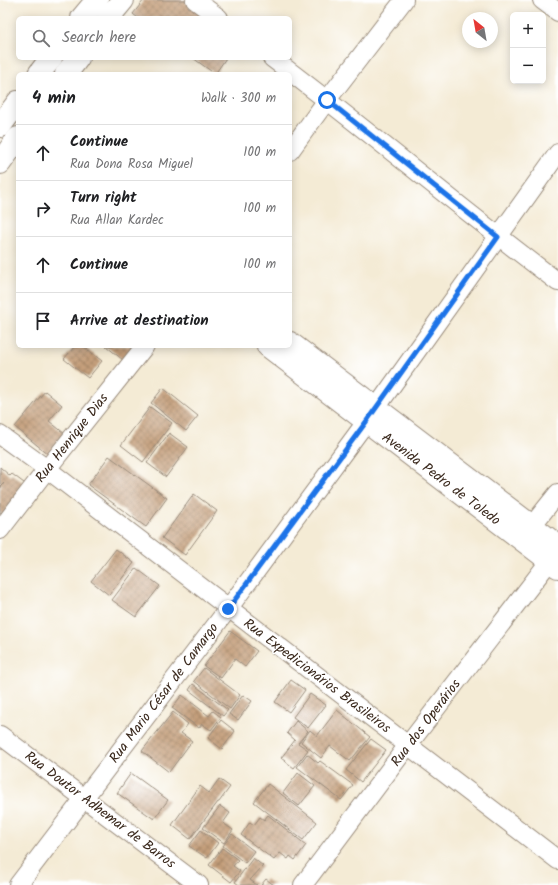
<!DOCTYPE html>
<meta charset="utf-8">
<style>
:root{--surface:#fff;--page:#f2f2f2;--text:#202124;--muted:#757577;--line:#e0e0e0}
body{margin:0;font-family:Kalam,sans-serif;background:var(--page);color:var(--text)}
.controls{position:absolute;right:12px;top:12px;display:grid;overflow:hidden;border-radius:6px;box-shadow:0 2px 10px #0003}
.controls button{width:36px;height:36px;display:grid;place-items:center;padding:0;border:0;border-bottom:1px solid var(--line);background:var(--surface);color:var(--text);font:20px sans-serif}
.compass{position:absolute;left:462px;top:12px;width:36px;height:36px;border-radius:50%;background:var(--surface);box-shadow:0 2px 10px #0003;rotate:329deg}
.stop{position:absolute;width:12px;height:12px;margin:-9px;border:3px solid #1a73e8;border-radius:50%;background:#fff}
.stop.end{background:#1a73e8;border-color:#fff;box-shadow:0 1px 4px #0008}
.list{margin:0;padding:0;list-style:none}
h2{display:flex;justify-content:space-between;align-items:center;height:52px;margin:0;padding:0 16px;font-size:17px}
h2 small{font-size:13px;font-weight:400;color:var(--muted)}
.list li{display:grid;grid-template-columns:26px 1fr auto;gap:12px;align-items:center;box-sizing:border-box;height:56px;padding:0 16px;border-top:1px solid var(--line)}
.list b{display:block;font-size:15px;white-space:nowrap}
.list p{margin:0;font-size:13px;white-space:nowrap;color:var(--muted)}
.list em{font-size:13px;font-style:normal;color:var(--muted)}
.icon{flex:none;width:22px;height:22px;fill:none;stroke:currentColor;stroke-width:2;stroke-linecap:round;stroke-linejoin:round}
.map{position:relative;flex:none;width:558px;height:885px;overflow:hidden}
.search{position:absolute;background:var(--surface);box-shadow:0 2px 10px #0003;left:16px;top:16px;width:276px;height:44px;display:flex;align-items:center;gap:10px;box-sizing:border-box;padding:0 14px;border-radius:6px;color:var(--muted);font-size:15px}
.panel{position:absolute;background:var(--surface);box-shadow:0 2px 10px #0003;left:16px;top:72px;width:276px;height:276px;border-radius:6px}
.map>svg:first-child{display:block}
</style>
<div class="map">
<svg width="558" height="885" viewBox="0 0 558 885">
<defs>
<pattern id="building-cross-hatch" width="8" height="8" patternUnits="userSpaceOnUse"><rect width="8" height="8" fill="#c49f7b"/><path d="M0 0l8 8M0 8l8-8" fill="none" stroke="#a08264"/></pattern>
</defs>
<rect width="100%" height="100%" fill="#fff"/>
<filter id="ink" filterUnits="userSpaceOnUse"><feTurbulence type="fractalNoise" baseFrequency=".025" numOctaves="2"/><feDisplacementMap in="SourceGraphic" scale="8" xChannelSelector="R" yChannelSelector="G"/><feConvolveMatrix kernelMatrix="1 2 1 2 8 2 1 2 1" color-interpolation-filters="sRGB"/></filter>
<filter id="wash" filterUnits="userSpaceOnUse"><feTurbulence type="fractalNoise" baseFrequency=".012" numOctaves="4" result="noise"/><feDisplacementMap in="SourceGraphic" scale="16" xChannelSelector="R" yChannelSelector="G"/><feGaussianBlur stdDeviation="0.9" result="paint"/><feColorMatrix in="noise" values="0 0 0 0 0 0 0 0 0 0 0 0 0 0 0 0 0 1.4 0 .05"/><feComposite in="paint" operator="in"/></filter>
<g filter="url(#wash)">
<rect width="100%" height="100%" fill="#f4ebd5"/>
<g id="blocks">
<g fill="url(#building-cross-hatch)">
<polygon points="144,0 185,0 209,18 138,18 133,14"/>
<polygon points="193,58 226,58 215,74"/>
<polygon points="75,346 83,346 102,361 88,378 64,359"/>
<polygon points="106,346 134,346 123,360"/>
<polygon points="163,388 198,416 186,431 151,403"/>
<polygon points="45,391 62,405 49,421 70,438 54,459 15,427"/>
<polygon points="150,407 172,423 143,462 121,445"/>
<polygon points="169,433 188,447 166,477 147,463"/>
<polygon points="109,456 167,498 146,527 88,485"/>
<polygon points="0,467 10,476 12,474 28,486 4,516 0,512 0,489 4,483 0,487"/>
<polygon points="194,494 217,511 185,555 162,538"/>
<polygon points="116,549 134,563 109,595 91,581"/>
<polygon points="136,568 160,586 136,617 112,600"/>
<polygon points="230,631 257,651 245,667 235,659 221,678 204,666"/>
<polygon points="204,668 240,695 230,709 194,681"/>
<polygon points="291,680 305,690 289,712 275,702"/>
<polygon points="193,684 228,710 223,716 189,690"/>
<polygon points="310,694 326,705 308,728 293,717"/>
<polygon points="182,695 209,716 213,711 221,717 211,730 202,724 199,728 172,708"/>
<polygon points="243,695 252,701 238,720 229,714"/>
<polygon points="337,710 370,737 350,761 330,746 321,758 301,742 310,730 317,736"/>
<polygon points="173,712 188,724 181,733 192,741 169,772 142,751"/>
<polygon points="221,720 235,731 222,749 208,738"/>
<polygon points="296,721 308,731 298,743 308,750 294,768 281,758 295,740 287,733"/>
<polygon points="371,739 386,750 361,782 346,770"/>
<polygon points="307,754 318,763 320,761 353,785 341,800 297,767"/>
<polygon points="131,773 168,800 154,819 117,793"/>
<polygon points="298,773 315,786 299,806 283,793"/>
<polygon points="219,779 230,787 219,802 218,802 190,839 172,825 200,786 209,793"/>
<polygon points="268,784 317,822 303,840 254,802"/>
<polygon points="220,806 230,813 223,823 233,830 224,843 203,828"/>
<polygon points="268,815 306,845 295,860 290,856 288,859 280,853 274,860 241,835 250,822 254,825 260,817 264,820"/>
<polygon points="201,830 218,843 207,858 189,846"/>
<polygon points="232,834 254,851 245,863 223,846"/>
<polygon points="222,848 238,860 233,866 240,871 231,882 209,865"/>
<polygon points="253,858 263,866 250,880 257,885 239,885 235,882"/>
<polygon points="266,879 274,885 261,885"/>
</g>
</g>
</g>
<g filter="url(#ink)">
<use href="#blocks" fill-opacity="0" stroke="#988a7a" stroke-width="1"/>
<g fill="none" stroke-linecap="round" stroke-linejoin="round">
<defs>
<g id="street">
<polyline points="195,0 219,18"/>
<polyline points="542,0 558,12"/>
<path d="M272 58C369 131 461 209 558 282"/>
<polyline points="290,151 327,100 404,0"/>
<polyline points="0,435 47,469 558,860"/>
<polyline points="0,530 47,469 145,346"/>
<polyline points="523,537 558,493"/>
<polyline points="0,735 199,885"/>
<polyline points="18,885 228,609 366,422 558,153"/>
<polyline points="303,885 408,745 558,550"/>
</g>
<g id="secondary">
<polyline points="82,18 97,0"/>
<polyline points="108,18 123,0"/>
<polyline points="39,74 51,58"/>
<polyline points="66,74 78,58"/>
<polyline points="0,126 18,102"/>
<polyline points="0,163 18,138"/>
<polyline points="290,343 558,546"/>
<polyline points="268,346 558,567"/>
</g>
</defs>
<use href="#street" stroke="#988a7a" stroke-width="20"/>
<use href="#secondary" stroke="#988a7a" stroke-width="24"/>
<use href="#street" stroke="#fff" stroke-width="18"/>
<use href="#secondary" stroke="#fff" stroke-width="22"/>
</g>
</g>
<g fill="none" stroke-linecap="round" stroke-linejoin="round" filter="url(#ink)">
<polyline stroke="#1a73e8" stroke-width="5" points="228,609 366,422 498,237 327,100"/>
</g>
<g text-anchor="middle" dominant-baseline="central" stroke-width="3" stroke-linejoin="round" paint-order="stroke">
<g font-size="14" fill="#3b2a1e" stroke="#fff">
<text transform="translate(72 438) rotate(-52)">Rua Henrique Dias</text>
<text transform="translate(441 479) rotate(37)">Avenida Pedro de Toledo</text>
<text transform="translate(317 676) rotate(37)">Rua Expedicionários Brasileiros</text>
<text transform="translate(164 693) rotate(-53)">Rua Mario César de Camargo</text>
<text transform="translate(426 723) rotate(-53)">Rua dos Operários</text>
<text transform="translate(100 810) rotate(37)">Rua Doutor Adhemar de Barros</text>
</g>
</g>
</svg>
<div class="controls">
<button>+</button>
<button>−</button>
</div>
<svg class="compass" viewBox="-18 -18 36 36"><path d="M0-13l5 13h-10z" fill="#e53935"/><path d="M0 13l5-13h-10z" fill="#757577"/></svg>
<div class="stop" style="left:327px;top:100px"></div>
<div class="stop end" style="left:228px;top:609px"></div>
<div class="search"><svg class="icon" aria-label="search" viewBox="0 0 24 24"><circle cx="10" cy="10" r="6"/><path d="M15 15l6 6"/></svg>Search here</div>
<section class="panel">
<h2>4 min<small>Walk · 300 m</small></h2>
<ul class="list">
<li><svg class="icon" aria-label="ahead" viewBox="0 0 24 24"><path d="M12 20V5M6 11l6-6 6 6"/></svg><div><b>Continue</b><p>Rua Dona Rosa Miguel</p></div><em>100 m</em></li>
<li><svg class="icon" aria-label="right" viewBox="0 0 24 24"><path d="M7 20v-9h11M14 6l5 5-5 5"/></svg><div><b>Turn right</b><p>Rua Allan Kardec</p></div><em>100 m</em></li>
<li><svg class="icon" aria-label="ahead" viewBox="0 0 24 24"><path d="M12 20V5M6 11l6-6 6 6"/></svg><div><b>Continue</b></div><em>100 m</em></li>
<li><svg class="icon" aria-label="arrive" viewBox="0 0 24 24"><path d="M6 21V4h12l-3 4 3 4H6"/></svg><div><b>Arrive at destination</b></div></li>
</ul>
</section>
</div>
